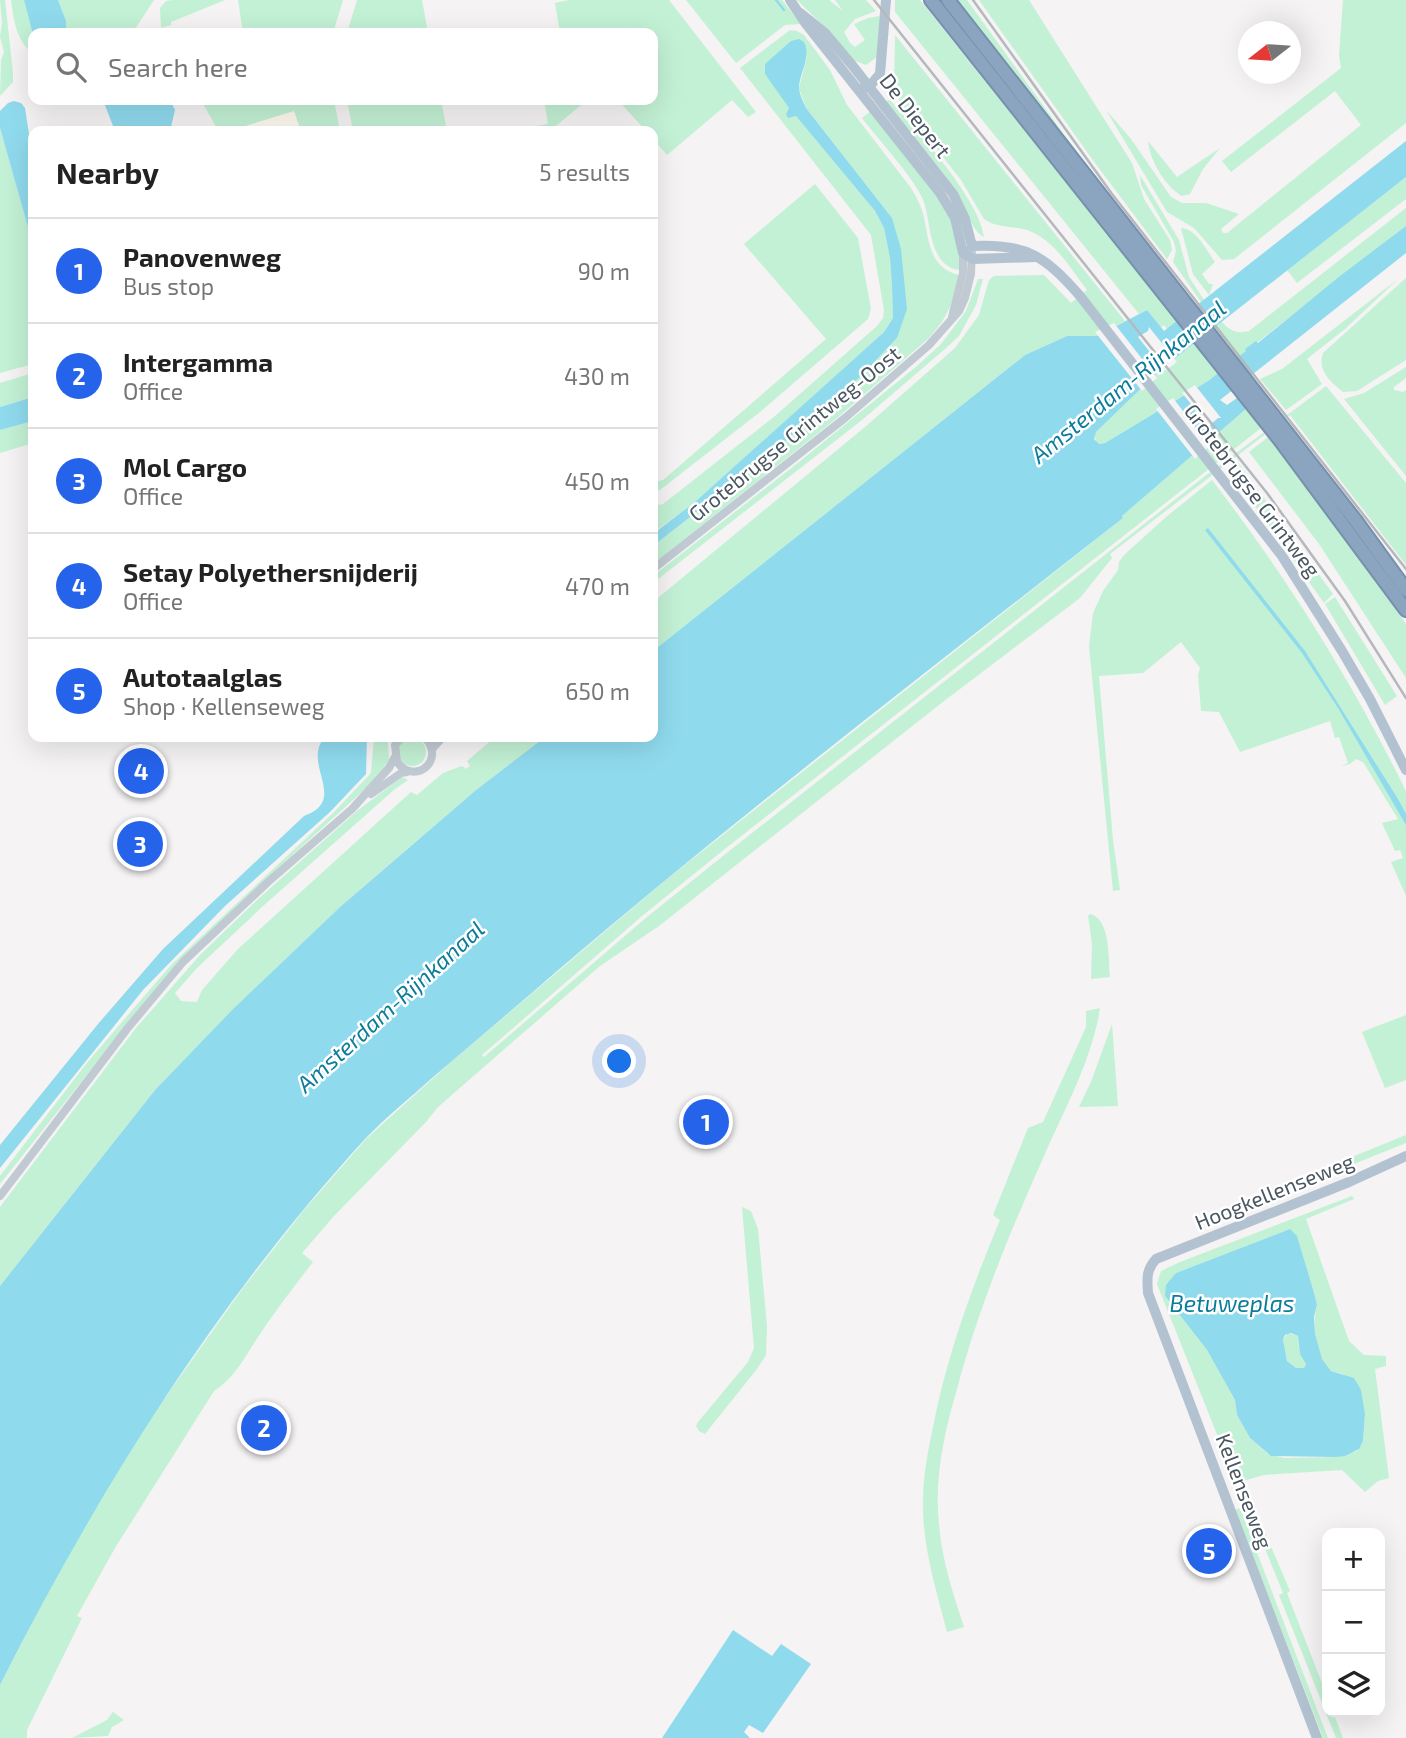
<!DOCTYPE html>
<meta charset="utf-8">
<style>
:root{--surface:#fff;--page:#f6f6f6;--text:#222;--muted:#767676;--line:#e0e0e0;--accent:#2563eb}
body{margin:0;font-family:"Exo 2",sans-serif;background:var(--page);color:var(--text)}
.controls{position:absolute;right:21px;bottom:21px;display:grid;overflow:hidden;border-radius:14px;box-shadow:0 7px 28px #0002}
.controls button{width:63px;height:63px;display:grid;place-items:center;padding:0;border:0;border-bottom:2px solid var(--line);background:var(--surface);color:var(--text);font:35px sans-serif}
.compass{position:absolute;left:1238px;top:21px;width:63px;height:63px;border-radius:50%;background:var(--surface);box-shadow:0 7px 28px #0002;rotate:253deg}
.you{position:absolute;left:620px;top:1062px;width:24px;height:24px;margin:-18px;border:5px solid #fff;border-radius:50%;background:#1a73e8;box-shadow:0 0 0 10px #1a73e833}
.badge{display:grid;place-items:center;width:46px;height:46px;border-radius:50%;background:var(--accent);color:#fff;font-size:23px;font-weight:700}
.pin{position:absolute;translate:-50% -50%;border:4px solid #fff;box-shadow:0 2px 7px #0006}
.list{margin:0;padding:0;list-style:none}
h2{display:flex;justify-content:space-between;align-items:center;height:91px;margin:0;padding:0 28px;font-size:30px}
h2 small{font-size:23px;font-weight:400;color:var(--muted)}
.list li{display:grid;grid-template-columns:46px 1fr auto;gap:21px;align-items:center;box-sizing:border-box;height:105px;padding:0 28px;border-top:2px solid var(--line)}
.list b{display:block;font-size:26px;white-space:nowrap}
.list p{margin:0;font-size:23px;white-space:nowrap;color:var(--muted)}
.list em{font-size:23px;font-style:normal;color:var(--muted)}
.icon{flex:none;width:38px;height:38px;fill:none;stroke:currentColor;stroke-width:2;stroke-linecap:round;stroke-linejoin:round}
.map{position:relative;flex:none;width:1406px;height:1738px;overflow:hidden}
.search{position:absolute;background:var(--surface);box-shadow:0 7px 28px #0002;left:28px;top:28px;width:630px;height:77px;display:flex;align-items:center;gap:18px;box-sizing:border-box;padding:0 24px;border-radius:14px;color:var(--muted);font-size:26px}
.panel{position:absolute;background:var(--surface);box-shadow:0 7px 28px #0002;left:28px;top:126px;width:630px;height:616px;border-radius:14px}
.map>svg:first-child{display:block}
</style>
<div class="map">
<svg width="1406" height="1738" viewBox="0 0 1406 1738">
<rect width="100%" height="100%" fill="#f5f3f3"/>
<polygon fill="#fdf9ef" points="294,111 301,131 229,131"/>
<g fill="#c3f1d5" fill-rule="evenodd">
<polygon points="0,0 5,0 13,73 13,82 0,96 1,60 4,52 0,37 2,23"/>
<path d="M11 0H24L33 35V54C16 40 14 21 11 0Z"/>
<polygon points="58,0 154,0 135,29 119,33 66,33 66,21"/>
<polygon points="173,0 225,0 171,22 171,25 161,28 160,8 166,1"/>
<polygon points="238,0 343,0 333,33 243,33"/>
<polygon points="357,0 422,0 428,33 347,33"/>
<polygon points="569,0 669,0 756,112 748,117 732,100 667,155 653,139 653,131 646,131 618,100 653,100 653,33 560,33 555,3"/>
<polygon points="686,0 782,0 801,24 785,25 736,63"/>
<polygon points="797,0 829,0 843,11 835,0 866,0 876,11 855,19 844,32 850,43 855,47 865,40 854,24 868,18 879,16 880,18 877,57 866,65 853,60 832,34"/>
<polygon points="895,0 920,0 1147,283 1156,277 1186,315 1167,329 1164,325 1160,328 1147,310 1139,314 895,12"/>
<polygon points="958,0 967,0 1063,133 1161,263"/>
<polygon points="979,0 1029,0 1132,163 1144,199 1170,240 1172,250 1167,259 1092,159"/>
<polygon points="1343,0 1406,0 1406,123 1234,259 1222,260 1194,228 1167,212 1106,110 1131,139 1171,197 1182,203 1206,203 1239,214 1221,229 1223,233 1227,233 1361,125 1335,91 1231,172 1222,161 1341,68 1339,55"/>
<path d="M790 30 797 31 804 35 830 70 847 105 911 188C916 196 920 204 923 213 929 238 928 268 959 275L951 305 942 322 929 338 837 418 653 564V546C737 480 824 416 897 338L892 218 806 108 799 88 807 56 765 74 796 116 875 211 884 228 890 258 892 286 893 318 884 332 696 501 653 533V506L663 504 775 416 877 326 883 318 884 310 871 235 740 68Z"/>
<path d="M895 35 1125 321 1097 336H1067L1025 355 653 651V602L865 427 955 348 979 315 989 280 994 276 1044 275 1071 303 1087 290C1071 269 1054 239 1027 230 1013 226 996 228 984 219L961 180 900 102 894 86Z"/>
<polygon points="201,100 334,100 340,131 301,131 294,111 229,131 221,131 215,125"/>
<polygon points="347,100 441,100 447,131 353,131"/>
<polygon points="544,100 587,100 550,131 510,131 548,124"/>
<path d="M890 100C916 129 980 200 984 237 971 230 969 213 961 201 940 166 911 134 886 101Z"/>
<path d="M872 110 944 204C955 223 960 248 959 270 929 266 931 224 924 202 916 180 878 139 862 118Z"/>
<polygon points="0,128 33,245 33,364 0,373"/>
<path d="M1148 141 1177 177 1220 148 1203 169 1190 194 1182 196C1165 186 1150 161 1148 141Z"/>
<polygon points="1140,175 1179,240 1189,277 1204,300 1201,302 1173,262 1176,251 1174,242 1141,185"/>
<polygon points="1406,177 1406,199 1297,283 1287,270"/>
<polygon points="815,184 858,238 871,309 868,319 760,412 660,490 653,493 653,482 663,480 826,339 744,244"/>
<path d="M1406 208V226L1208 381 1105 443 1099 444 1096 442 1094 435 1096 432 1158 372 1222 322C1230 331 1237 334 1249 331Z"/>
<path d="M1181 228C1197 229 1206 250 1215 262L1202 274 1209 284H1213L1209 295 1193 274Z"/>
<path d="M1406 278V360L1357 391 1343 392C1331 382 1317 371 1323 353Z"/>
<polygon points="978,279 983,279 976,305 959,336 945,349 862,420 653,583 653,576 799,462 917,366 941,344 966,311"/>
<polygon points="1398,279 1345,329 1307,359 1322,384 1286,410 1260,379 1282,369"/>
<polygon points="1406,367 1406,378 1394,387 1394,390 1403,392 1406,390 1406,476 1344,399 1364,393"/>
<polygon points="33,373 33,397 0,407 0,383"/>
<path d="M1326 386 1406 483V565L1290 415 1110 554 1112 558 1080 598 944 701 659 926 600 966 438 1107 426 1122 334 1216 302 1253 313 1262C296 1284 280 1305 264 1328 249 1349 237 1377 214 1391L115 1548 77 1616 82 1618 27 1730V1738H0V1685L66 1557 110 1483 152 1416 243 1288 304 1210 366 1139 451 1062 667 879 1123 518 1122 516 1246 409 1261 428 726 848 642 916 482 1055 484 1057 647 917 728 852 1205 476Z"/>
<polygon points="33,421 33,443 0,453 0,430"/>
<polygon points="1268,437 1312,492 1406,624 1406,678 1319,544 1249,452"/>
<polygon points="1237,461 1333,594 1324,603 1228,468"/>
<path d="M1212 480C1286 576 1350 678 1404 787L1406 792V896L1391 862 1403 858 1400 850 1395 851 1382 823 1398 819 1363 762 1356 759 1350 764 1341 766 1348 763 1339 737 1335 738 1330 721 1240 752 1219 712 1201 711 1198 675 1200 668 1181 642 1143 673 1099 676 1113 840 1120 890 1113 891 1089 646 1093 613 1103 591 1118 570 1119 562 1124 555 1166 517Z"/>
<polygon points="1335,597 1397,696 1385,705 1325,604"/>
<polygon points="374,737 384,737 388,743 389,760 374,781 266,879 140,1008 0,1184 0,1176 86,1064 171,965 333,813 371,773"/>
<polygon points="495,737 545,737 476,790 407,849 340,907 232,1010 155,1090 0,1286 0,1207 136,1028 200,955 257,900 357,811 402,777 408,780 395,789 262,907 197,968 175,993 181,1001 197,1002 202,990 238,949 411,792 417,795 443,773 462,766 466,769 470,766 467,761"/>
<circle cx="412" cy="752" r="14"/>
<path d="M1091 914C1111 921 1108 959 1110 977L1091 979 1092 944 1088 915Z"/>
<path d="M1100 1008C1092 1060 1065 1108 1044 1156 1010 1232 978 1309 957 1389 944 1434 934 1478 939 1525 942 1560 953 1594 964 1627L947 1632C936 1589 922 1546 923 1501 923 1476 928 1451 933 1427 947 1355 972 1287 1000 1220L993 1215 1028 1128 1043 1122 1086 1027V1011Z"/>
<polygon points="1406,1015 1406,1080 1385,1088 1362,1032"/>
<polygon points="1112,1024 1118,1106 1079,1107 1091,1082"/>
<polygon points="1406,1135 1406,1143 1225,1216 1223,1213 1246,1200"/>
<path d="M1352 1196 1354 1199 1306 1219 1349 1341 1364 1355 1386 1356V1366L1375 1369 1389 1478 1378 1481 1365 1492 1342 1470 1264 1475 1243 1481 1290 1591 1287 1593 1327 1696V1712H1333L1343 1738H1336L1279 1595 1283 1593 1238 1482H1236L1157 1284 1161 1271 1180 1262ZM1290 1229 1317 1305C1312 1328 1314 1354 1331 1371L1343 1374 1365 1414 1363 1441 1357 1451 1335 1457 1284 1458 1268 1454 1250 1438 1237 1415 1235 1400 1207 1350 1165 1296 1176 1273Z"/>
<polygon points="742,1207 751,1211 758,1229 767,1326 766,1355 757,1369 705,1434 699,1431 696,1426 698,1422 748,1362 754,1348"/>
<polygon points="1288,1333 1298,1336 1299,1349 1306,1364 1304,1368 1296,1368 1287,1361 1283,1340"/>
<polygon points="1240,1508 1328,1738 1323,1738 1235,1510"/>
<polygon points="113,1712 124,1720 112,1727 108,1736 72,1738 107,1720"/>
</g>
<g fill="#90daee" fill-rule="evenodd">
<polygon points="24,0 58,0 66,21 66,33 33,33 33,35"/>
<path d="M799 39 804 42C811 57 801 70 799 86 799 94 803 101 806 108L892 218 901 249 907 309 897 338 861 376 767 457 653 546V534L696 501 884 332 893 318 892 286 890 258 884 228 875 211 796 116 788 118 786 114 789 108 765 74V64L791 41Z"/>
<polygon points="103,100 170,100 175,110 170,131 115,131"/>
<polygon points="14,101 21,103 25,108 33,160 33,245 0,128 0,111 8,103"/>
<path d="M1406 141V177L1158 372 1096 432 1094 439 1099 444 1105 443 1208 381 1246 351 1245 349 1256 341 1258 343 1340 276 1406 226V253L1220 400 1227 405 1237 398 1246 409 1122 516 1123 518C933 667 741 814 557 971 516 1007 474 1042 432 1078 410 1098 386 1117 365 1139 216 1302 99 1489 0 1685V1286L155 1090 232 1010 340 907 476 790 545 737H653V651L1025 355 1067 336H1097L1147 310 1164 331Z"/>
<polygon points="33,397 33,421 0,430 0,407"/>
<polygon points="1208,528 1305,651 1398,799 1406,814 1406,825 1338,708 1302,653 1205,530"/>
<path d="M325 737H367L366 774 330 812 225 906 143 990 0 1168V1145L98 1024 163 949 304 816C344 802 311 772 319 747 320 743 323 740 325 737Z"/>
<path d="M1290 1229 1297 1236 1314 1293 1317 1305 1314 1317 1315 1334 1322 1359 1331 1371 1354 1378 1361 1390 1365 1414 1363 1441 1359 1449 1345 1456 1335 1457 1271 1456 1250 1438 1237 1415 1235 1400 1207 1350 1165 1296 1166 1285 1176 1273ZM1291 1333 1298 1336 1300 1354 1306 1364 1304 1368H1296L1287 1361 1283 1340 1285 1335Z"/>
<polygon points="733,1630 772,1656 781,1644 811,1664 763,1733 749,1725 744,1732 750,1738 662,1738"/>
</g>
<g fill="#f5f3f3">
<polygon points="1114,323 1157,378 1142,391 1095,332"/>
<polygon points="1149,327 1177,362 1165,371 1138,337 1148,331"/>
<polygon points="1195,385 1221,418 1218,418 1209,426 1182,393"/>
<polygon points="1173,398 1210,446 1195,459 1156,409"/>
</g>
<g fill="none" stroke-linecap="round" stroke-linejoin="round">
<polyline stroke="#90daee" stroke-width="2.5" points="776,0 784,10"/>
<defs>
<g id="highway">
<polyline points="931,0 1280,440 1406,610"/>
<polyline points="948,0 1356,521 1406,590"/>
</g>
</defs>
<use href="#highway" stroke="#7690ad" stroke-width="16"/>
<g stroke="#c1cad2" stroke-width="8">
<polyline points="952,317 963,273 963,253 967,250"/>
<polyline points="653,569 845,418 929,345 959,311 965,298 971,274 972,246"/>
<path d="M402 737 395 745 397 762C416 787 447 758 424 737"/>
<polyline points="432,749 443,737"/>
<polyline points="371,794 401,773 407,772"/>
<polyline points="0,1196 127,1029 183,962 268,882 352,809 389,768 395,757"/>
</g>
<g stroke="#b3c2d1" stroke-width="10">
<polyline points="790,0 806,24 940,193 955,218 963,253 973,259 1036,257"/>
<path d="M800 13 825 33 852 65 953 194 965 219 972 246C1026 243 1045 256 1080 296L1282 556 1342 651 1370 699 1406 770"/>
<polyline points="863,88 869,87 880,74 886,0"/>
<path d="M1317 1738 1148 1293C1147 1279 1146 1270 1156 1259L1349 1182 1406 1156"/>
</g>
<use href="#highway" stroke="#8ba5c1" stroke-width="12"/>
<g stroke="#b5b8bd" stroke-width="2.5">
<polyline points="874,0 1267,493 1345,601 1406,698"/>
<polyline points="973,0 1112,194 1406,569"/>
</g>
</g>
<g text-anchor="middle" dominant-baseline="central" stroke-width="5" stroke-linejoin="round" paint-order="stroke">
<g font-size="21" fill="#4a5661" stroke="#fff">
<text transform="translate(916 115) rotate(52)">De Diepert</text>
<text transform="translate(794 433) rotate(-39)">Grotebrugse Grintweg-Oost</text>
<text transform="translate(1253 490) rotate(53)">Grotebrugse Grintweg</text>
<text transform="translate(1274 1191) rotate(-22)">Hoogkellenseweg</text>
<text transform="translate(1245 1491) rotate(69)">Kellenseweg</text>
</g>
<g font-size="23" font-style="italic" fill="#0c7c9b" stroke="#fff">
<text transform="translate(1128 381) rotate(-39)">Amsterdam-Rijnkanaal</text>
<text transform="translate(390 1006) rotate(-42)">Amsterdam-Rijnkanaal</text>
<text x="1232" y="1303">Betuweplas</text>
</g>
</g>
</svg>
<div class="controls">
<button>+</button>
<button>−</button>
<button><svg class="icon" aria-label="layers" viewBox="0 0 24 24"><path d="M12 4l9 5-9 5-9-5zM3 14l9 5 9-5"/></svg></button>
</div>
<svg class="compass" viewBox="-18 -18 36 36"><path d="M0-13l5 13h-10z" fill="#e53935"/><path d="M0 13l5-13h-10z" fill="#767676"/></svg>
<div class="you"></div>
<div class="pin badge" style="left:706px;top:1122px">1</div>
<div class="pin badge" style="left:264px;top:1428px">2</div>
<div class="pin badge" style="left:140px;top:844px">3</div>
<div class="pin badge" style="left:141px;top:771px">4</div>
<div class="pin badge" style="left:1209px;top:1551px">5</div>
<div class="search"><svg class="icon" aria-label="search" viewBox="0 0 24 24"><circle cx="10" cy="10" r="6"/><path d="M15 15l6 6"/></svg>Search here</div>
<section class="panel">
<h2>Nearby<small>5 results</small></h2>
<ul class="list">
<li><span class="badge">1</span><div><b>Panovenweg</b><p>Bus stop</p></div><em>90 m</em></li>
<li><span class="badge">2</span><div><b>Intergamma</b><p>Office</p></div><em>430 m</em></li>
<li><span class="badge">3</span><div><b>Mol Cargo</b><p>Office</p></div><em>450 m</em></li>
<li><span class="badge">4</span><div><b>Setay Polyethersnijderij</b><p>Office</p></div><em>470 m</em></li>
<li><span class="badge">5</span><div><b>Autotaalglas</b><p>Shop · Kellenseweg</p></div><em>650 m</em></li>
</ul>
</section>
</div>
